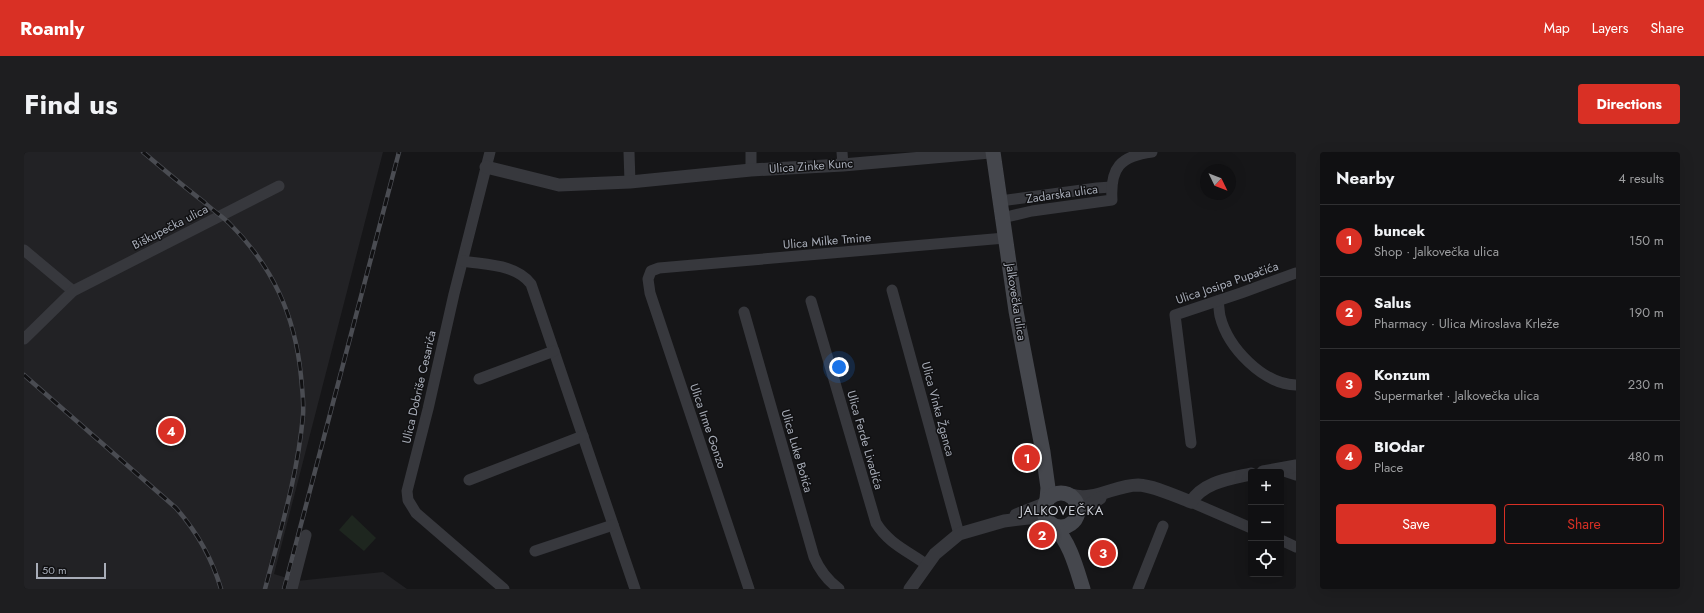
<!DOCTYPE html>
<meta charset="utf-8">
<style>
:root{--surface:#101012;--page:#1e1e20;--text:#f1f3f6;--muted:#9c9d9f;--line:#303032;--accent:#d93025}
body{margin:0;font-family:Jost,sans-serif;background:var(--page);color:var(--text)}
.controls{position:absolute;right:12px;bottom:12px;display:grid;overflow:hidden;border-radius:4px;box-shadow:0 4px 16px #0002}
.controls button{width:36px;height:36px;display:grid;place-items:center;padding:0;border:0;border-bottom:1px solid var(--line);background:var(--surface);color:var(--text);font:20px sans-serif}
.compass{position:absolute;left:1176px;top:12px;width:36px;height:36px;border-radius:50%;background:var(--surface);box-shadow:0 4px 16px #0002;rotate:133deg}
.scale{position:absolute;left:12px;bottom:10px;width:70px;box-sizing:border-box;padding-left:4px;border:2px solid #a8adb8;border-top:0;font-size:11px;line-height:14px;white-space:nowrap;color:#a8adb8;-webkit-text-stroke:3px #111113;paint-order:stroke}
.you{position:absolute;left:815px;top:215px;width:14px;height:14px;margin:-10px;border:3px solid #fff;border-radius:50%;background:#1a73e8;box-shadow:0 0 0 6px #1a73e833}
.badge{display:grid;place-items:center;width:26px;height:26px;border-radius:50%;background:var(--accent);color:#fff;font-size:13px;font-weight:700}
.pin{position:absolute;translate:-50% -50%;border:2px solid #fff;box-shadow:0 1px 4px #0006}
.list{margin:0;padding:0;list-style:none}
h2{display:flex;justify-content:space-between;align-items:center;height:52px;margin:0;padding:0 16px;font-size:17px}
h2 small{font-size:13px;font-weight:400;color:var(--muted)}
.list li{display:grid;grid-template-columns:26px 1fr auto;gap:12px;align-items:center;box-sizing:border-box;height:72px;padding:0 16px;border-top:1px solid var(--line)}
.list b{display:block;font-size:15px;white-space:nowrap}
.list p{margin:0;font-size:13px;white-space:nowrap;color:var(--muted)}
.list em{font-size:13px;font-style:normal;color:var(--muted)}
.actions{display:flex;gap:8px;padding:12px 16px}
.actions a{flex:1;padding:9px 0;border:1px solid var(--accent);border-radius:4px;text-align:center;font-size:14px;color:var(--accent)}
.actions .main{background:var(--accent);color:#fff}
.icon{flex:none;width:22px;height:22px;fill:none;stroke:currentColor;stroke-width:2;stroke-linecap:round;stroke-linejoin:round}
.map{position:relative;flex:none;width:1272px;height:437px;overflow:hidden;border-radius:4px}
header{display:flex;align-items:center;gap:24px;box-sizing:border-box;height:56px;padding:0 20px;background:var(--accent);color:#fff}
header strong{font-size:19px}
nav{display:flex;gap:22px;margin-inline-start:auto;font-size:14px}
.intro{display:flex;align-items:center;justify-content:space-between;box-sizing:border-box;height:96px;padding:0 24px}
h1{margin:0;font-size:28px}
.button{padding:10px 18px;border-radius:4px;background:var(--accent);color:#fff;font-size:14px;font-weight:700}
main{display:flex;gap:24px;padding:0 24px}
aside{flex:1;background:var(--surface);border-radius:4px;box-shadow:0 4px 16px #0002}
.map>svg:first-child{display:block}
</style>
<header>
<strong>Roamly</strong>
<nav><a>Map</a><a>Layers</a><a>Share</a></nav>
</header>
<div class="intro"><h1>Find us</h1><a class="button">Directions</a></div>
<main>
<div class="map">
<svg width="1272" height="437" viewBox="0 0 1272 437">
<rect width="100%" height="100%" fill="#161618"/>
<polygon fill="#222225" points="0,0 359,0 250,422 273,429 359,420 383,437 0,437"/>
<polygon fill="#1e261f" points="328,363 352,386 340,399 315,378"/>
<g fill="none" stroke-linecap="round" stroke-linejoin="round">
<g stroke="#37383d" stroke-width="11">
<polyline points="466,0 430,142 404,257 383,339 384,348 392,361 480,437"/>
<polyline points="605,0 606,30"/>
<polyline points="727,0 727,18"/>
<polyline points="818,0 819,13"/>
<polyline points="976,49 1073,36 1087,35"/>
<path d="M978 66 1008 59 1088 48C1086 16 1096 4 1128 0"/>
<polyline points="0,98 49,139"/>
<path d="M439 109C462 113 492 112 507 132L611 437"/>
<polyline points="868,138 935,382"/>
<path d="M787 149 852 371C865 392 884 399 903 413"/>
<path d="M1194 149C1195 154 1195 159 1196 164 1204 196 1239 232 1272 233"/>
<path d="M720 160 790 405C796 419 803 428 815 437"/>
<polyline points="0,187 49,139 255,34"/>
<polyline points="455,227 530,199"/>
<polyline points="1167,291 1151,163 1217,141 1272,121"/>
<polyline points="1254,317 1272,323"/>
<polyline points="445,328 559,284"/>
<polyline points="1167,350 1227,376"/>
<polyline points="1257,388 1272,395"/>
<polyline points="511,399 589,373"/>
<polyline points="268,437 282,383"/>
<polyline points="725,437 626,141 624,127 627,119 635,116 981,86"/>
<polyline points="1114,437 1139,374"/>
</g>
<g stroke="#37383d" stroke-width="13">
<polyline points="462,15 535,33 606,30 727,18 819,13 966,0"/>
<polyline points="1239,320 1272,314"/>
<path d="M1047 343C1070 350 1091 333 1114 333 1131 334 1151 344 1167 350 1180 330 1205 327 1227 322"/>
<polyline points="1054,360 1076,346"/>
<polyline points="992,363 1020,352"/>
<polyline points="886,437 911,402 935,382 980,369 1013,365 1026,371"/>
</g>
<g stroke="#45474d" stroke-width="15">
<polyline points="969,0 992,159 1019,300 1024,336 1023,347"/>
<circle cx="1037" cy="358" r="17"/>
<path d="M1030 374C1046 391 1052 415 1059 437"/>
</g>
<defs>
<g id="rail">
<path d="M119 0C139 17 159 34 180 50 188 58 198 64 205 71 249 115 271 163 277 224 278 237 280 250 279 263 274 322 256 380 241 437"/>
<path d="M0 223 152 356C173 380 188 406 197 437"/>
<polyline points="260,437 375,0"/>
</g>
</defs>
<use href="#rail" stroke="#4a4c52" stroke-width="4.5"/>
<use href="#rail" stroke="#111113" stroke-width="3" stroke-dasharray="9" stroke-linecap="butt"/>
</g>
<g text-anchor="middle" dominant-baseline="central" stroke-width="3" stroke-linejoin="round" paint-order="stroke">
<g font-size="12" fill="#a8adb8" stroke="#111113">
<text transform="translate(787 14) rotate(-4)">Ulica Zinke Kunc</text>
<text transform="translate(1038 42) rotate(-8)">Zadarska ulica</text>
<text transform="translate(146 75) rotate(-27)">Biškupečka ulica</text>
<text transform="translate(803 89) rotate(-5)">Ulica Milke Tmine</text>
<text transform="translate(1203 131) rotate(-19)">Ulica Josipa Pupačića</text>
<text transform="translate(992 150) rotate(81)">Jalkovečka ulica</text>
<text transform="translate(395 235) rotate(-77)">Ulica Dobriše Cesarića</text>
<text transform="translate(914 257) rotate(75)">Ulica Vinka Žganca</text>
<text transform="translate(684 274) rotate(71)">Ulica Irme Gonzo</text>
<text transform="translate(841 288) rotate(74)">Ulica Ferde Livadića</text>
<text transform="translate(773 299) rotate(74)">Ulica Luke Botića</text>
</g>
<g font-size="13" letter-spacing="1" fill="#c9ccd4" stroke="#111113">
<text x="1038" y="358">JALKOVEČKA</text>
</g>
</g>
</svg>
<div class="controls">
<button>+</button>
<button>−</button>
<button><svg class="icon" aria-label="locate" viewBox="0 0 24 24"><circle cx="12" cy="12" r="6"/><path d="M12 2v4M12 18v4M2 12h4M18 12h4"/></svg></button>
</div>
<svg class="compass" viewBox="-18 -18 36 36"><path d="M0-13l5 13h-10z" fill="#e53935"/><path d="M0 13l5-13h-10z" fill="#9c9d9f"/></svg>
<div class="scale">50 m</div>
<div class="you"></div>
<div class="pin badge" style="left:1003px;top:306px">1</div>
<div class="pin badge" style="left:1018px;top:383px">2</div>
<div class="pin badge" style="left:1079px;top:401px">3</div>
<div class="pin badge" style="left:147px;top:279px">4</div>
</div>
<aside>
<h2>Nearby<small>4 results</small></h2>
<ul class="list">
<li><span class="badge">1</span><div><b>buncek</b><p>Shop · Jalkovečka ulica</p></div><em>150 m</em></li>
<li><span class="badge">2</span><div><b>Salus</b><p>Pharmacy · Ulica Miroslava Krleže</p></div><em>190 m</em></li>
<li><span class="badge">3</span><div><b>Konzum</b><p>Supermarket · Jalkovečka ulica</p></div><em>230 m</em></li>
<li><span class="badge">4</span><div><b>BIOdar</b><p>Place</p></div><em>480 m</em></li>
</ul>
<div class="actions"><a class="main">Save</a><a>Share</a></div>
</aside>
</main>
